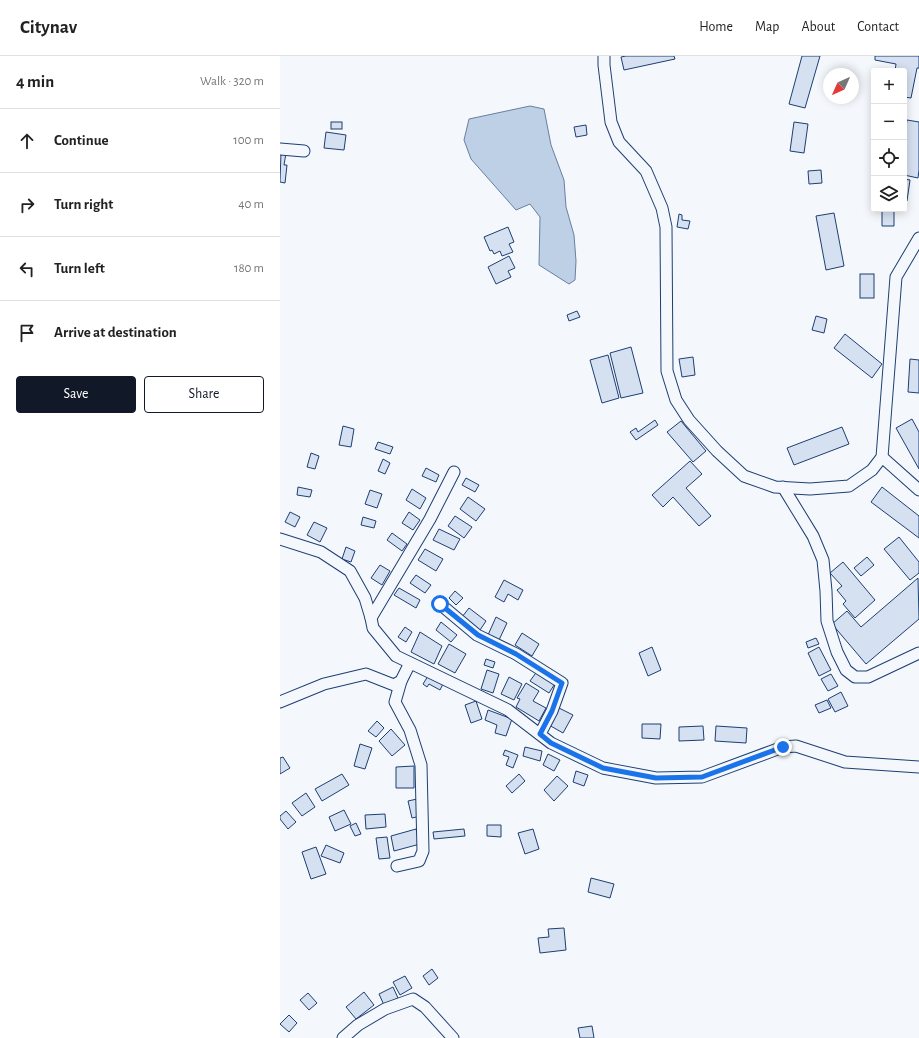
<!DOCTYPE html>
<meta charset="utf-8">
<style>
:root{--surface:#fff;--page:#f6f6f6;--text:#222;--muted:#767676;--line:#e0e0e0;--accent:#111827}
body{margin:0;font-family:"Alegreya Sans",sans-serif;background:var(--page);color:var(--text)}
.controls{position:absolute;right:12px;top:12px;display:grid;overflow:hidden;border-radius:4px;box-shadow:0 2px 10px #0003}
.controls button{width:36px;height:36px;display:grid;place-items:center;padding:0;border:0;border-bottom:1px solid var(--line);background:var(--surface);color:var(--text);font:20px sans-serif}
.compass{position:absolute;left:543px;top:12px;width:36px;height:36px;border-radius:50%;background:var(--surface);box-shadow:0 2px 10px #0003;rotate:225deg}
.stop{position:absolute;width:12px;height:12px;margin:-9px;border:3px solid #1a73e8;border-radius:50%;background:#fff}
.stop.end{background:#1a73e8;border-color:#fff;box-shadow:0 1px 4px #0008}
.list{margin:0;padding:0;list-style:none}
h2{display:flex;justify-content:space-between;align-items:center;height:52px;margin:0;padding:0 16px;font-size:17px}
h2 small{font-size:13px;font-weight:400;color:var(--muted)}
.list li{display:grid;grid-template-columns:26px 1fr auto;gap:12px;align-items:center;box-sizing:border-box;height:64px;padding:0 16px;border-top:1px solid var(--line)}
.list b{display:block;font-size:15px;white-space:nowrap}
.list em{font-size:13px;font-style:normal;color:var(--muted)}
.actions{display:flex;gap:8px;padding:12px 16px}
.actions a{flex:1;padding:9px 0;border:1px solid var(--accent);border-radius:4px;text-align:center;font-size:14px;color:var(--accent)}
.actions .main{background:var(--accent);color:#fff}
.icon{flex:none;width:22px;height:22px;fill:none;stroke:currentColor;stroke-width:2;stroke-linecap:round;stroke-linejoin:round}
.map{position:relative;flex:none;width:639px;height:982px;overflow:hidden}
header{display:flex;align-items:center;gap:24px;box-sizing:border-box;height:56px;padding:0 20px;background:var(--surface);border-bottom:1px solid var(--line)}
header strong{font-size:19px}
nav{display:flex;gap:22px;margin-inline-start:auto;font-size:14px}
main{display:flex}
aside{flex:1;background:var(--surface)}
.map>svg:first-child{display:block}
</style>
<header>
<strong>Citynav</strong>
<nav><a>Home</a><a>Map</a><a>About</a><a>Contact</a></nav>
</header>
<main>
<aside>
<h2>4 min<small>Walk · 320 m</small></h2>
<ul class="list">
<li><svg class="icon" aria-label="ahead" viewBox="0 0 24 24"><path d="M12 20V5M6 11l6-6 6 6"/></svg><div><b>Continue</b></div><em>100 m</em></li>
<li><svg class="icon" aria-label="right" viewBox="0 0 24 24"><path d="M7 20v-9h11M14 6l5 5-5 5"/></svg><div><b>Turn right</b></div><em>40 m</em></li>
<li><svg class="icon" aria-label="left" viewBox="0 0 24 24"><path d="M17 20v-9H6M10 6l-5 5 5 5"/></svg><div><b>Turn left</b></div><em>180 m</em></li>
<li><svg class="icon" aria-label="arrive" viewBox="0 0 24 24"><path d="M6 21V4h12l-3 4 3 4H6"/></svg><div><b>Arrive at destination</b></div></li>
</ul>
<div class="actions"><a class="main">Save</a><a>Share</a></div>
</aside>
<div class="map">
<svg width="639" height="982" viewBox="0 0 639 982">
<rect width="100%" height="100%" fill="#f4f7fb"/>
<polygon fill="#bed0e5" stroke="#687fa3" points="250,50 264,53 271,89 284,124 286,151 294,179 296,205 295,224 289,228 259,209 260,161 250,148 236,154 191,103 184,84 189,63"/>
<g fill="#d5e0f0" stroke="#1d3f73">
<polygon points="346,0 394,0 395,3 344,14 341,1"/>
<polygon points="522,0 540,0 525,52 509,48"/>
<polygon points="595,0 639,0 639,12 637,12 631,42 624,41 624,15 615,15 616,8 595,4"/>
<polygon points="627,64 639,66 639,114 638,122 624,119 624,85"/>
<rect x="51" y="66" width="11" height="7"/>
<polygon points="514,66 528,68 524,97 510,95"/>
<polygon points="306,69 307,79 296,81 294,71"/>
<polygon points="46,76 66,79 64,94 44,92"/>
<polygon points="1,96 6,97 4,109 7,109 5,127 0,126"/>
<polygon points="541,114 542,127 529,128 528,115"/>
<polygon points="624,123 630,124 627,145 624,144"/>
<polygon points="602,153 614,154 614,170 602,170"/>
<polygon points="554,157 564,210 546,214 536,160"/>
<polygon points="399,158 402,159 402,164 410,165 408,173 397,171"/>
<polygon points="228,171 234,186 229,188 233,196 222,200 220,195 214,198 212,194 210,195 204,181"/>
<polygon points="229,200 235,212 228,215 231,221 216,228 208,211"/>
<rect x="580" y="218" width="14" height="24"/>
<polygon points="297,255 300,261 289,265 287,259"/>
<polygon points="536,260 547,263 544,277 532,274"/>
<polygon points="565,278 602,308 592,322 554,292"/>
<polygon points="351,291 363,337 341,342 330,297"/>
<polygon points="328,299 339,342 322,347 310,304"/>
<polygon points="413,301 415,319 402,321 399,303"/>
<polygon points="630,303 639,304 639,337 628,336"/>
<polygon points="632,363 639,376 639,413 616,372"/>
<polygon points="375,364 378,369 356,384 350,376 356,372 358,376"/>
<polygon points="401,365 426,395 413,406 387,376"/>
<polygon points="63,370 74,373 71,391 59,389"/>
<polygon points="562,371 569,388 514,409 507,392"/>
<polygon points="98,386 113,391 110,398 95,393"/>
<polygon points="31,397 39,400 35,413 27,411"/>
<polygon points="103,403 110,407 105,418 98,415"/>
<polygon points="410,405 422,418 406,432 431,460 419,470 393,441 383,451 372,439"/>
<polygon points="146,412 159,419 156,426 142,420"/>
<polygon points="186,422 199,429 195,436 182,429"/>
<polygon points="18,431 32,434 30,441 17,439"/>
<polygon points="602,431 639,460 639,482 591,446"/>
<polygon points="132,433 146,442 140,453 126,444"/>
<polygon points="90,434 102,438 97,452 85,448"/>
<polygon points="188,441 205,453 196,465 180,453"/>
<polygon points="10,456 20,461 15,471 5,466"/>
<polygon points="129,456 140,464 133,474 122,467"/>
<polygon points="175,460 192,471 184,482 168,470"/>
<polygon points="83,461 96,465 94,472 81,469"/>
<polygon points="34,466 47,472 40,486 27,479"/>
<polygon points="159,473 180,483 174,494 153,484"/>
<polygon points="112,477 127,488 122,495 107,484"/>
<polygon points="619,481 639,506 639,517 630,524 604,493"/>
<polygon points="66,491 75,495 71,506 62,503"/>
<polygon points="145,493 163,503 156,515 138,504"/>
<polygon points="587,501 594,509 581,520 574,512"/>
<polygon points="563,506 595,544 575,562 563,548 566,545 557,534 562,530 550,517"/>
<polygon points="100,509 110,515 102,529 91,522"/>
<polygon points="136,519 151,529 145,537 130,527"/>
<polygon points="638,522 639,563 586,608 552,568 567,555 581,571"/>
<polygon points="224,524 243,534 238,544 228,538 224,546 215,541"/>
<polygon points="119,532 140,544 136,552 114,539"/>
<polygon points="175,535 183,542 176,549 169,542"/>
<polygon points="189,552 206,565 200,574 182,561"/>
<polygon points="216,561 227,567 219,584 208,579"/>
<polygon points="161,566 177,579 171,586 156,574"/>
<polygon points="125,571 132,576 126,586 118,581"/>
<polygon points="140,576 162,590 154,608 131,596"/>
<polygon points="242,577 259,588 252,600 235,589"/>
<polygon points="536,582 539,588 528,592 526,586"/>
<polygon points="169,588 186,598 175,617 158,608"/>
<polygon points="372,591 381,614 368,620 359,597"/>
<polygon points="539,591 551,614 539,620 528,597"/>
<polygon points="206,603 215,606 213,612 204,609"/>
<polygon points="207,614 219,618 213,637 201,633"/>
<polygon points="258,614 276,626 269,637 250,625"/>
<polygon points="551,618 558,630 548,635 541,623"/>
<polygon points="148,620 163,628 160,634 149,628 147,631 143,628"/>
<polygon points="229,621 242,628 234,644 221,638"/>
<polygon points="246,627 259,635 253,645 266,652 259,665 236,651 240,643 237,642"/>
<polygon points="561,636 568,650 555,656 548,643"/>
<polygon points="547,644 551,652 539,657 535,649"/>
<polygon points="196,645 202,663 191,667 185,649"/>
<polygon points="279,652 293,659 283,677 269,669"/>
<polygon points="208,654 232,663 226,680 215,677 217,669 205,664"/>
<polygon points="97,665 104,672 96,681 88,675"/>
<polygon points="362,668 381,668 380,683 362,682"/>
<polygon points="423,670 424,684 399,685 399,671"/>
<polygon points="436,670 467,672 466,687 435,685"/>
<polygon points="111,673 125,689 112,700 99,685"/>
<polygon points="80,688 92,692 85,713 74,710"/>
<polygon points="245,691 262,695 260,705 243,700"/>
<polygon points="225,694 238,699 233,712 226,709 229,701 223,699"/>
<polygon points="268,698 280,704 274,715 263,709"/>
<polygon points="3,701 10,712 0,718 0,702"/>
<polygon points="134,710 134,732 116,732 116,711"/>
<polygon points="296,715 308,719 304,730 293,726"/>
<polygon points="62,718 69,729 42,745 35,733"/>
<polygon points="239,718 245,725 232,737 226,730"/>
<polygon points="277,720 288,730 274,745 264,734"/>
<polygon points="26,737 35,751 22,760 12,747"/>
<polygon points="137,743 141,760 132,762 128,745"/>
<polygon points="64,754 71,768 55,775 49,761"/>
<polygon points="6,755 16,766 8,773 0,763 0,760"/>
<polygon points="105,758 106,771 86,773 85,759"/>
<polygon points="76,767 81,778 75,780 70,770"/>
<polygon points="207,769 221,769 221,781 207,780"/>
<polygon points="136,773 140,788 114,795 111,780"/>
<polygon points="184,773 185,780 154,783 153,776"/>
<polygon points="253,773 259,793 245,798 238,777"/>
<polygon points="107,781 110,802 99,803 96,782"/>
<polygon points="46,789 64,797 60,807 41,800"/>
<polygon points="36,791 46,818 31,823 22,796"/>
<polygon points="311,822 334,828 330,842 308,836"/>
<polygon points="284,872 286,894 260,897 258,882 269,881 268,873"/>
<polygon points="152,913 158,922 149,929 143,920"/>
<polygon points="125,920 132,932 120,939 113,926"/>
<polygon points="113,931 118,942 104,949 99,938"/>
<polygon points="84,936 94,949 76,963 66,951"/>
<polygon points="28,937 37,947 29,954 20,944"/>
<polygon points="9,959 17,967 9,976 0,968"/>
<polygon points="312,970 314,982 300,982 298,972"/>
</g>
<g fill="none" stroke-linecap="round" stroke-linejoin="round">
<defs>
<g id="minor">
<polyline points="324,0 324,9 331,66 339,86 366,115 382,152 386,171 387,315 396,344 409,364 437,395 464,420 495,431 530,433 569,430 592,414 602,401 616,221 639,182"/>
<polyline points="0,93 24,95"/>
<polyline points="602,401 639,434"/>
<polyline points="503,431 533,480 543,504 546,535 547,565 557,596 566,614 575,621 588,621 639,597"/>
<polyline points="0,483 41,496 70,515 85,542 91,562 93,572 116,600 228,654 271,687 323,712 376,722 422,721 503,691 516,690 565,706 639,711"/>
<polyline points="160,548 197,579 236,598 282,627 272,655 260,678"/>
<polyline points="91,562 150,463 174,416"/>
<polyline points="0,646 44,628 86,618 114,629 121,625 130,607"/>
<polyline points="117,810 139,805 143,795 141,709 130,674 115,646 121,625"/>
<polyline points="63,982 78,969 105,953 133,943 145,951 173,982"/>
</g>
</defs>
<use href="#minor" stroke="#1d3f73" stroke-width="13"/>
<use href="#minor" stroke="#f4f7fb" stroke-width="11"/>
</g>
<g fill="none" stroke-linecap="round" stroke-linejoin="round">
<polyline stroke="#1a73e8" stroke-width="5" points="160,548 198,579 236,598 282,627 272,655 260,678 271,687 323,712 376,722 422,721 503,691"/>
</g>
</svg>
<div class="controls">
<button>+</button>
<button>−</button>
<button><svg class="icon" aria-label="locate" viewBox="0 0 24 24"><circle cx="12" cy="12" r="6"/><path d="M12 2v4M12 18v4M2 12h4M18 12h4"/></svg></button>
<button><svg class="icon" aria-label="layers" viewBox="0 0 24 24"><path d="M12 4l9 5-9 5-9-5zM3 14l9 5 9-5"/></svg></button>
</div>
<svg class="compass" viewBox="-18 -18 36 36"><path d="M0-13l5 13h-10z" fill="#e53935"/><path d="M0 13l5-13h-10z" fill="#767676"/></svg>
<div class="stop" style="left:160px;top:548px"></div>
<div class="stop end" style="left:503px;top:691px"></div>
</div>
</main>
